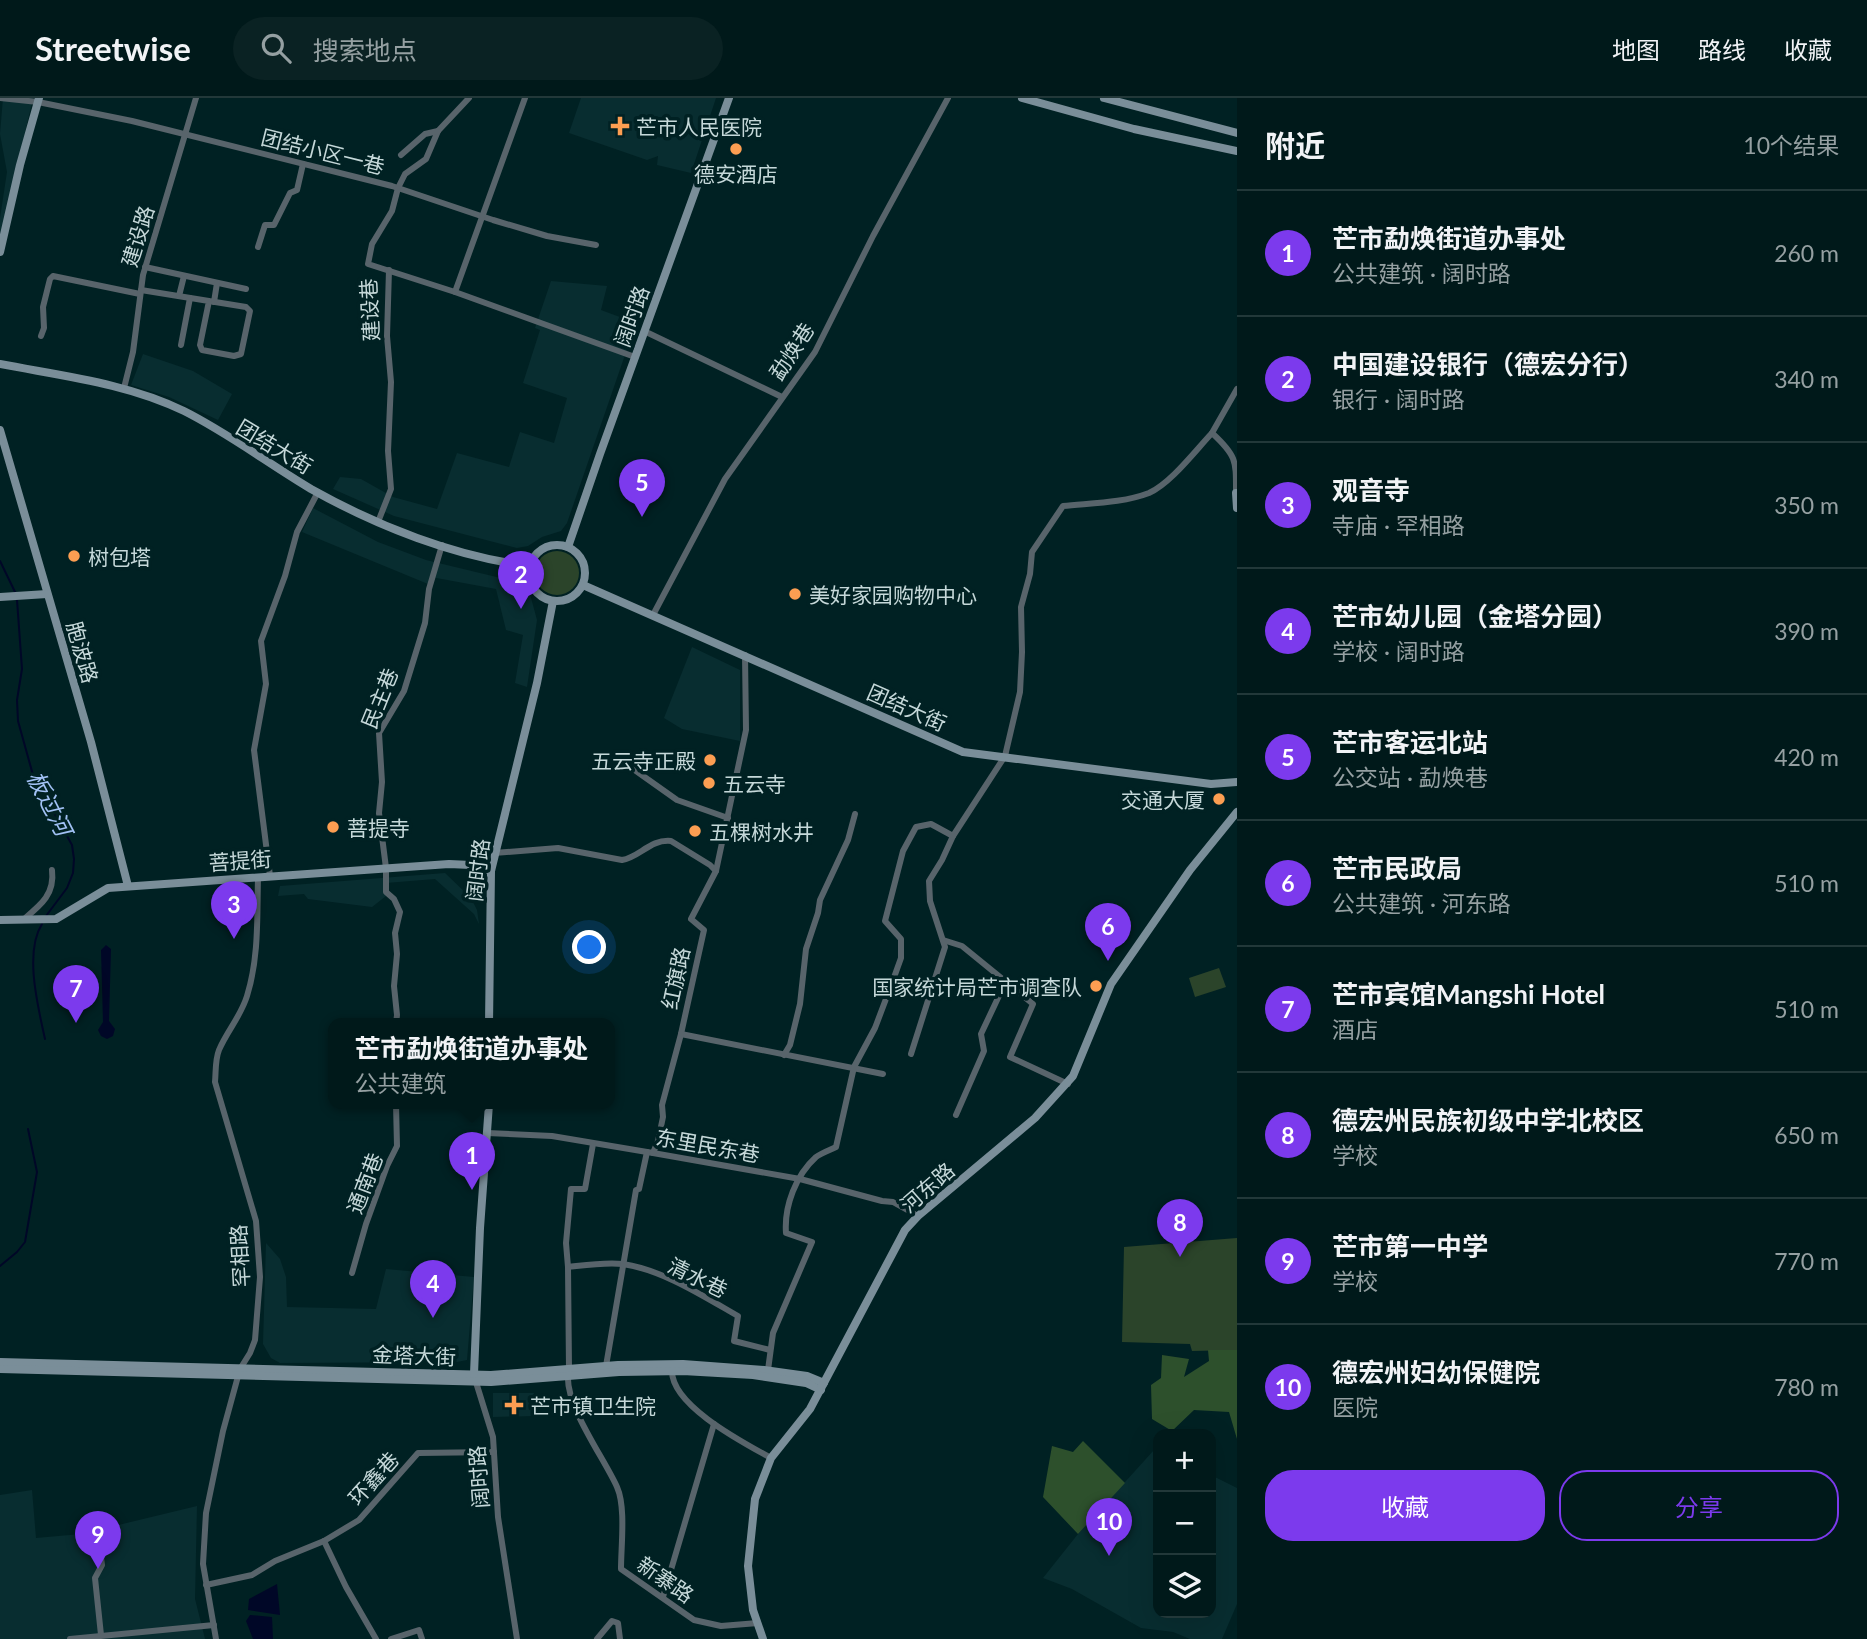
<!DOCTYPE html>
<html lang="zh">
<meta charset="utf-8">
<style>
:root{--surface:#00191a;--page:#0a2223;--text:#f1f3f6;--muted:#95a0a2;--line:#223839;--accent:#7c3aed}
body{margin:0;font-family:Lato,"Noto Sans SC",sans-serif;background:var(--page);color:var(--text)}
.controls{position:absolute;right:21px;bottom:21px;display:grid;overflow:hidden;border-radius:14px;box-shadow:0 7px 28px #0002}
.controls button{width:63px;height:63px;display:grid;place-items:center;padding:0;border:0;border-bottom:2px solid var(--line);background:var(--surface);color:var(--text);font:35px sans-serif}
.you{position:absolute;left:590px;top:850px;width:24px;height:24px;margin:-18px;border:5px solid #fff;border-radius:50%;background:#1a73e8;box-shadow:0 0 0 10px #1a73e833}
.badge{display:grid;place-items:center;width:46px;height:46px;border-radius:50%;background:var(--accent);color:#fff;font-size:23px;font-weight:700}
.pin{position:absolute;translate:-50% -58px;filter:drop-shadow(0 2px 4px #0008)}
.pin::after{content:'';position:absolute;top:37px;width:24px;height:21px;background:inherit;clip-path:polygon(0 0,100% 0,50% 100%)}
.popup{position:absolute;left:328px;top:920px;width:287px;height:91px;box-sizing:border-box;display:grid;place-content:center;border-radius:14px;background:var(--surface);filter:drop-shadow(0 2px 5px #0005);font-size:23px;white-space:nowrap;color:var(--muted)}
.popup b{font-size:26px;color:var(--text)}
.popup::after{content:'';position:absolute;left:50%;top:100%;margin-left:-14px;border:14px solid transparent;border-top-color:var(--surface)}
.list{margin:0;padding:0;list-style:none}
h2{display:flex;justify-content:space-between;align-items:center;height:91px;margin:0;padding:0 28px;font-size:30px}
h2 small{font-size:23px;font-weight:400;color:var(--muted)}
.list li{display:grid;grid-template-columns:46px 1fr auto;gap:21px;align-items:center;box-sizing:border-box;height:126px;padding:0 28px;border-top:2px solid var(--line)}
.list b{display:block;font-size:26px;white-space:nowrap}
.list p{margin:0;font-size:23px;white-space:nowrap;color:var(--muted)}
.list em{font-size:23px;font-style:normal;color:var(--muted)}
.actions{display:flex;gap:14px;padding:21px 28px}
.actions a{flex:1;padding:16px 0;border:2px solid var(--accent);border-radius:28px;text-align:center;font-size:24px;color:var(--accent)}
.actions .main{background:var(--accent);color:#fff}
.icon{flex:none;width:38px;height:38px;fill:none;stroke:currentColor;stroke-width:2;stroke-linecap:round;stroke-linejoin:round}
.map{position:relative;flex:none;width:1237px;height:1541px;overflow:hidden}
header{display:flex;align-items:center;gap:42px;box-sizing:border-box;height:98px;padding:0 35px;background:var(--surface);border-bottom:2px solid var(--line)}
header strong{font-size:33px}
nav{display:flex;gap:38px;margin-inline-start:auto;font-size:24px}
.search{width:490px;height:63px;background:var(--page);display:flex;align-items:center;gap:18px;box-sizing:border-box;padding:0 24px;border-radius:38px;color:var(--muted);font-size:26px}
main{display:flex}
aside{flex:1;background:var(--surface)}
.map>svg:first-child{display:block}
</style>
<header>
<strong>Streetwise</strong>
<div class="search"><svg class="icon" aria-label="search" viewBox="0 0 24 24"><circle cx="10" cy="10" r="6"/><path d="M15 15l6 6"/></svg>搜索地点</div>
<nav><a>地图</a><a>路线</a><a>收藏</a></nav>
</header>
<main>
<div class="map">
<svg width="1237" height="1541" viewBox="0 0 1237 1541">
<rect width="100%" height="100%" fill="#002123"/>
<g fill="#082d30">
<polygon points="3,0 33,0 0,143 0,120 7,74 0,36"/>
<polygon points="581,0 716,0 691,75 657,67 658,58 647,62 569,35"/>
<polygon points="551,183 607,188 601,212 636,225 567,425 561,433 542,439 528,448 517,450 394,418 333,391 340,379 361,381 393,399 437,411 457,355 509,369 520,334 554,345 567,300 523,285 540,232 535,230"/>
<polygon points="143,256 193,273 232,296 218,322 169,299 131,287"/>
<polygon points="313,410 378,444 426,462 517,484 524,489 530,496 537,522 527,589 515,585 523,537 506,532 496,491 431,479 428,486 302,434"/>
<polygon points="692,549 740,572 740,643 682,631 664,620"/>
<polygon points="445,775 471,800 477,812 479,826 474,816 435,781 386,785 386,798 372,809 308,801 304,796 278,798 280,788"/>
<polygon points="266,1145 280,1161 286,1179 287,1209 376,1211 386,1171 474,1179 467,1262 457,1264 280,1265 271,1260 263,1246"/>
<polygon points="493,1295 534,1295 534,1318 493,1319"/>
<polygon points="1154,1352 1158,1355 1158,1515 1211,1515 1211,1377 1237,1390 1237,1506 1222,1541 1190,1541 1173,1534 1141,1530 1072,1491 1043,1480 1078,1436"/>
<polygon points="32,1392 36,1440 81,1436 197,1408 195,1501 205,1541 0,1541 0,1397"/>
</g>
<g fill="#2b442a">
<circle cx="557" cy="475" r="22"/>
<polygon points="1219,870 1226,889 1195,899 1189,880"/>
<polygon points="1237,1140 1237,1252 1192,1253 1190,1246 1122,1244 1124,1149"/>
</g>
<g fill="#2d502c">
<polygon points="1208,1252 1237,1252 1237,1341 1229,1314 1194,1312 1172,1333 1152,1321 1151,1287 1161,1280 1162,1257 1189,1261 1184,1279 1209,1263"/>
<polygon points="1083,1343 1125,1385 1078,1436 1043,1399 1052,1348 1073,1354"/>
</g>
<g fill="#000727">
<polygon points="106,847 111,851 109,923 115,931 113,938 107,941 101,938 98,932 103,924 101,852"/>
<polygon points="277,1486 280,1517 248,1512 249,1501"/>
<polygon points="250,1517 272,1519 273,1541 253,1541 246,1523"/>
</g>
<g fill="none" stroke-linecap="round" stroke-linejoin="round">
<g stroke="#000727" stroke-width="2">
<polyline points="0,463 16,496"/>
<polyline points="17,502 22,571 17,602 18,623 33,677 72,747 74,761 73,775 67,790 46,818"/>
<path d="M42 826C24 854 38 909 45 941"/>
<polyline points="0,1168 17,1154 25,1144 37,1074 28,1031"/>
</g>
<g stroke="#58646b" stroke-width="6">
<polyline points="0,0 38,4 132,23 392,88 493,122 547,138 596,147"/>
<polyline points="469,0 438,33 426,61 405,76 398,90 392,113 372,146 368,166 455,194 635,259"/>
<polyline points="401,57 425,36 438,33"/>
<polyline points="258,149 265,127 274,127 290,95 297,92 303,66"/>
<polyline points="145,169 246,191"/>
<polyline points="141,192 246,209 250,213 241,256 234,258 202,252 200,247 209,203"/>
<polyline points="455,194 525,0"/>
<polyline points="179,198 184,178"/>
<polyline points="214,204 217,185"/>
<polyline points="644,233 782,299"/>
<polyline points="41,238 44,230 43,209 50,181 53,178 140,196"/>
<polyline points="181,247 190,200"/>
<polyline points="124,290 133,254 143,177 196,0"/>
<path d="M1236 395C1236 363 1237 358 1212 335L1237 291"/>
<polyline points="378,424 391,391 388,353 391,284 387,238 389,172"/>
<polyline points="653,517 725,381 815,254 873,138 948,0"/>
<polyline points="622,663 677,702 728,720"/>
<path d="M494 755 558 750 622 762C640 759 650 741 671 743L710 767 716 773"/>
<polyline points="270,778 254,652 266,586 261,543 285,478 297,434 318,394"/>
<path d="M24 821C41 807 55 796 52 772"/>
<polyline points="943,842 962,848 1033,906 1010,959 1068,986"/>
<polyline points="396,926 397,917 394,888 397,856 395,835 400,814 394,801 386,794 386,770 379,715 382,684 379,635 404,593 425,525 429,491 442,447"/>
<polyline points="681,936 883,976"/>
<path d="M911 956 945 849 930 803 929 783 942 762 953 738 1005 658 1020 594 1022 554 1021 509 1030 476 1032 454 1063 408C1091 405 1123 405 1149 395 1171 385 1195 353 1212 335"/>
<polyline points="784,957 790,947 800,906 806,851 818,815 820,802 848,742 855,716"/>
<polyline points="956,1017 984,953 981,936 1006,883"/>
<polyline points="487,1035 552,1038 653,1055 800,1081 882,1103 893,1104 918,1118"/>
<polyline points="653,1055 658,1043 663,1019 662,1007 681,936 704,832 691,821 716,773 746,632 745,557"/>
<path d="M568 1169C586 1167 605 1164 623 1166 663 1172 703 1198 738 1218L734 1243 770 1252"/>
<polyline points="352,1175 366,1126 387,1068 397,1048 396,1006"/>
<polyline points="606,1268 636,1092 639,1091 647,1054"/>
<polyline points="569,1271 568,1169 566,1145 571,1091 585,1091 593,1046"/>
<path d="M768 1272 773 1235 812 1144 786 1135C784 1108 796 1077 816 1059 821 1055 830 1052 836 1049L854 969 875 930 892 885 901 860V841L885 823 903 753 916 729 931 726 953 738"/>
<path d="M672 1273C672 1308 744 1345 771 1360"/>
<path d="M568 1278C566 1309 604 1360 617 1389 626 1409 621 1448 621 1471L694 1522 721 1528 758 1525"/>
<polyline points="475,1281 493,1339 498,1419 517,1541"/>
<polyline points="97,1429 102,1467 95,1480 101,1537"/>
<polyline points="324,1443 346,1489 376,1541"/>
<polyline points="206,1487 252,1477 275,1463 324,1443 359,1422 418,1355 494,1354"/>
<polyline points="663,1499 714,1326"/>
<polyline points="70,1541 214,1527"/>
<path d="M216 1541 203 1466 206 1415 223 1333 240 1271 250 1255 255 1242 260 1179 256 1123 215 984C216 973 215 962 219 952 227 933 241 918 247 898 259 860 257 819 258 779"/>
<polyline points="391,1541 419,1532 422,1541"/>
<polyline points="597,1541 612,1523 618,1525 620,1541"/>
</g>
<g stroke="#7a8e99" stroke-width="8">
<polyline points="1022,0 1134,31 1237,53"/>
<polyline points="1104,0 1237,35"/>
<polyline points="0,154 20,67 39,0"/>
<path d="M0 266C62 278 127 285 184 313 228 335 269 366 311 391 377 428 455 459 530 468"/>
<polyline points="0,332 91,644 128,788"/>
<polyline points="1236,395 1237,410"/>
<circle cx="557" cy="475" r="28"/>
<polyline points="568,449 600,356 729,0"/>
<polyline points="583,487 963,654 1211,686 1237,684"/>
<polyline points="0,499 47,496"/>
<polyline points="0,822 56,821 108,790 449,766 471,767 491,773"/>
<polyline points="489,926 491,773 537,585 553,503"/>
<polyline points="0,1264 491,1277 618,1267 683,1266 764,1272 807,1278 824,1285"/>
<polyline points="0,1271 491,1284 619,1274 683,1273 753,1277 806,1285 821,1292"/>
<polyline points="474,1276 480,1130 489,1006"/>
<polyline points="763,1541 753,1512 748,1468 755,1401 771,1360 810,1311 905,1132 918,1118 1035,1020 1073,978 1111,886 1190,772 1237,714"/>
</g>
</g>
<g fill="#fc9e52" stroke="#002123" stroke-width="2.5">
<path d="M616.5 17.5h7v7h7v7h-7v7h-7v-7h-7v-7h7z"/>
<circle cx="736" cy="51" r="7"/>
<circle cx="74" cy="458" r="7"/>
<circle cx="795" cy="496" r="7"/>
<circle cx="710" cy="662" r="7"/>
<circle cx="709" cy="685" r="7"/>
<circle cx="1219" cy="701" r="7"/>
<circle cx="333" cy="729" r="7"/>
<circle cx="695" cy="733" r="7"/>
<circle cx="1096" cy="888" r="7"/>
<path d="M510.5 1296.5h7v7h7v7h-7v7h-7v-7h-7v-7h7z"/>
</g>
<g text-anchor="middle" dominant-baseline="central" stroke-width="7" stroke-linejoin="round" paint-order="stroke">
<g font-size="21" fill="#c5d8d9" stroke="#002123" text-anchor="start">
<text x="636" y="28">芒市人民医院</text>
<text x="736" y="75" text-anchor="middle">德安酒店</text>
<text x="88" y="458">树包塔</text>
<text x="809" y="496">美好家园购物中心</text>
<text x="696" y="662" text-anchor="end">五云寺正殿</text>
<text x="723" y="685">五云寺</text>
<text x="1205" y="701" text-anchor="end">交通大厦</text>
<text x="347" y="729">菩提寺</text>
<text x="709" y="733">五棵树水井</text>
<text x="1082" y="888" text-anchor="end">国家统计局芒市调查队</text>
<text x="530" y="1307">芒市镇卫生院</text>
</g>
<g font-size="21" fill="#c5d8d9" stroke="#002123">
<text transform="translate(323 53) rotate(14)">团结小区一巷</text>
<text transform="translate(137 138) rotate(-73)">建设路</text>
<text transform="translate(369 212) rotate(-93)">建设巷</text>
<text transform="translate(631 218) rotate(-70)">阔时路</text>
<text transform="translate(791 253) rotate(-57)">勐焕巷</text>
<text transform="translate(275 348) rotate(31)">团结大街</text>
<text transform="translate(83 554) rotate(74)">胞波路</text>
<text transform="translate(379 600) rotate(-68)">民主巷</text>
<text transform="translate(907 609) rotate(24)">团结大街</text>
<text transform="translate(240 762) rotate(-4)">菩提街</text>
<text transform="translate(477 772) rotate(-83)">阔时路</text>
<text transform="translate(675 880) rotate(-78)">红旗路</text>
<text transform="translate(708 1047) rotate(10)">东里民东巷</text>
<text transform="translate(364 1085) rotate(-69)">通南巷</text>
<text transform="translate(927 1089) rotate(-41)">河东路</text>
<text transform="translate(239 1158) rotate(-93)">罕相路</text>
<text transform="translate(698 1179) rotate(26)">清水巷</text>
<text transform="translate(414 1257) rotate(2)">金塔大街</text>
<text transform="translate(478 1379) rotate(-94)">阔时路</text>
<text transform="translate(373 1380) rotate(-48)">环鑫巷</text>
<text transform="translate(666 1481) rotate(35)">新寨路</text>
</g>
<g font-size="23" font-style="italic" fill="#a1c1f4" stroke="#002123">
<text transform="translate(50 705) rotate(63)">板过河</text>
</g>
</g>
</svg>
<div class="controls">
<button>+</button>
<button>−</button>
<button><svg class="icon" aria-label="layers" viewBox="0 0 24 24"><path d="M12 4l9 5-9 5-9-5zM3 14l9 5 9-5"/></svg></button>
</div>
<div class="you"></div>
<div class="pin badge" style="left:472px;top:1092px">1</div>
<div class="popup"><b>芒市勐焕街道办事处</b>公共建筑</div>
<div class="pin badge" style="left:521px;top:511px">2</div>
<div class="pin badge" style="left:234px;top:841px">3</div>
<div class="pin badge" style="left:433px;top:1220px">4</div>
<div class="pin badge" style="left:642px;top:419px">5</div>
<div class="pin badge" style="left:1108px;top:863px">6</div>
<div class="pin badge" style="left:76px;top:925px">7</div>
<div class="pin badge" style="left:1180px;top:1159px">8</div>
<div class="pin badge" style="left:98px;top:1471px">9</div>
<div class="pin badge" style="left:1109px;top:1458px">10</div>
</div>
<aside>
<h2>附近<small>10个结果</small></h2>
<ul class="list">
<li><span class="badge">1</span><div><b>芒市勐焕街道办事处</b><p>公共建筑 · 阔时路</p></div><em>260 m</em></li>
<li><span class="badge">2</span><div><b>中国建设银行（德宏分行）</b><p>银行 · 阔时路</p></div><em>340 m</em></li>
<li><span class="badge">3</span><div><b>观音寺</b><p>寺庙 · 罕相路</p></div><em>350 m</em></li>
<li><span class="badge">4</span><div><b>芒市幼儿园（金塔分园）</b><p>学校 · 阔时路</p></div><em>390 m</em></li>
<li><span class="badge">5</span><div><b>芒市客运北站</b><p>公交站 · 勐焕巷</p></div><em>420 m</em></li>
<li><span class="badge">6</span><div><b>芒市民政局</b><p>公共建筑 · 河东路</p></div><em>510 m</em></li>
<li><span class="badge">7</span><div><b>芒市宾馆Mangshi Hotel</b><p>酒店</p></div><em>510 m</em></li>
<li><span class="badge">8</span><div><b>德宏州民族初级中学北校区</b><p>学校</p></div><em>650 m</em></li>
<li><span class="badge">9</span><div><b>芒市第一中学</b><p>学校</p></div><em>770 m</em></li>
<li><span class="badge">10</span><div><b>德宏州妇幼保健院</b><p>医院</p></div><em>780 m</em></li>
</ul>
<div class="actions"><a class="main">收藏</a><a>分享</a></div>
</aside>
</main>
